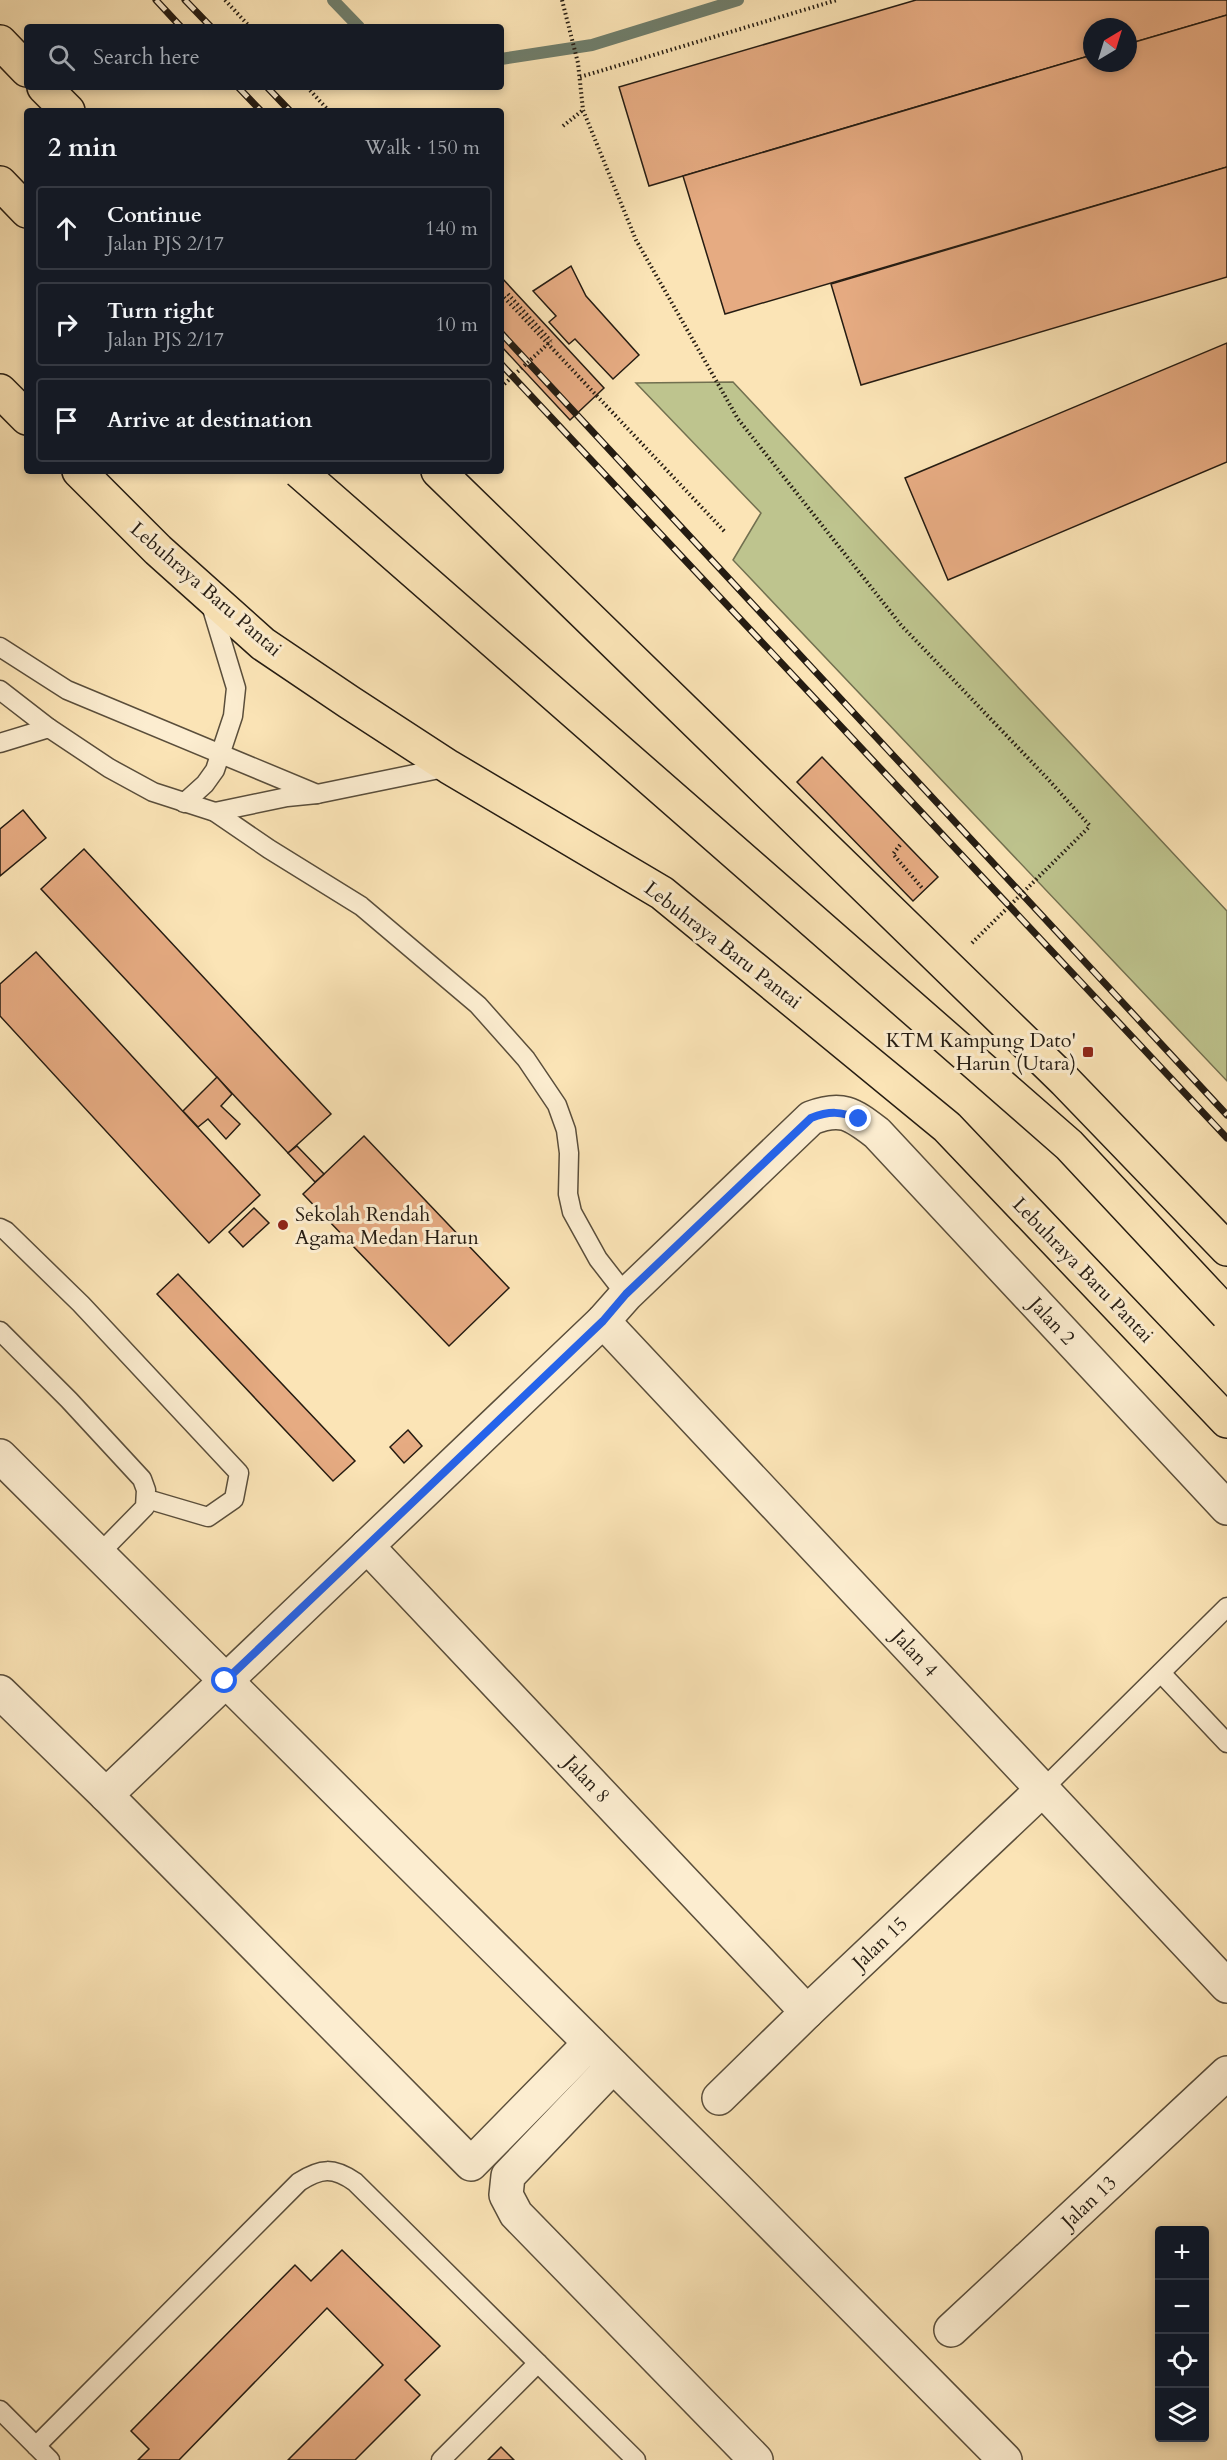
<!DOCTYPE html>
<meta charset="utf-8">
<style>
:root{--surface:#171b24;--page:#20242c;--text:#f1f3f6;--muted:#9ea1a6;--line:#363941}
body{margin:0;font-family:Cardo,serif;background:var(--page);color:var(--text)}
.controls{position:absolute;right:18px;bottom:18px;display:grid;overflow:hidden;border-radius:6px;box-shadow:0 3px 9px #0003}
.controls button{width:54px;height:54px;display:grid;place-items:center;padding:0;border:0;border-bottom:2px solid var(--line);background:var(--surface);color:var(--text);font:30px sans-serif}
.compass{position:absolute;left:1083px;top:18px;width:54px;height:54px;border-radius:50%;background:var(--surface);box-shadow:0 3px 9px #0003;rotate:38deg}
.stop{position:absolute;width:18px;height:18px;margin:-14px;border:4px solid #2563eb;border-radius:50%;background:#fff}
.stop.end{background:#2563eb;border-color:#fff;box-shadow:0 2px 6px #0008}
.list{margin:0;padding:0;list-style:none}
h2{display:flex;justify-content:space-between;align-items:center;height:78px;margin:0;padding:0 24px;font-size:26px}
h2 small{font-size:20px;font-weight:400;color:var(--muted)}
.list li{display:grid;grid-template-columns:39px 1fr auto;gap:18px;align-items:center;box-sizing:border-box;height:84px;margin:0 12px 12px;padding:0 12px;border:2px solid var(--line);border-radius:6px}
.list b{display:block;font-size:22px;white-space:nowrap}
.list p{margin:0;font-size:20px;white-space:nowrap;color:var(--muted)}
.list em{font-size:20px;font-style:normal;color:var(--muted)}
.icon{flex:none;width:33px;height:33px;fill:none;stroke:currentColor;stroke-width:2;stroke-linecap:round;stroke-linejoin:round}
.map{position:relative;flex:none;width:1227px;height:2460px;overflow:hidden}
.search{position:absolute;background:var(--surface);box-shadow:0 3px 9px #0003;left:24px;top:24px;width:480px;height:66px;display:flex;align-items:center;gap:15px;box-sizing:border-box;padding:0 21px;border-radius:6px;color:var(--muted);font-size:22px}
.panel{position:absolute;background:var(--surface);box-shadow:0 3px 9px #0003;left:24px;top:108px;width:480px;height:366px;border-radius:6px}
.map>svg:first-child{display:block}
</style>
<div class="map">
<svg width="1227" height="2460" viewBox="0 0 1227 2460">
<rect width="100%" height="100%" fill="#fbe4b6"/>
<filter id="stains"><feTurbulence type="fractalNoise" baseFrequency=".00333" numOctaves="4"/><feColorMatrix values="0 0 0 0 .2 0 0 0 0 .09 0 0 0 0 .02 0 0 0 .5 -.17"/></filter>
<radialGradient id="worn" r=".72"><stop offset=".6" stop-color="#630" stop-opacity="0"/><stop offset="1" stop-color="#630" stop-opacity=".3"/></radialGradient>
<polygon fill="#bec48e" stroke="#727050" stroke-width="1.5" points="733,382 1227,911 1227,1081 733,560 761,513 636,383"/>
<g fill="none" stroke-linecap="round" stroke-linejoin="round">
<g stroke="#6f7e6c" stroke-width="12">
<polyline points="333,0 359,27"/>
<polyline points="501,59 592,45 738,0"/>
</g>
</g>
<g fill="#e6ab82" stroke="#251c12" stroke-width="1.5">
<polygon points="916,0 1227,0 1227,15 1128,44 1128,27 1092,27 1092,55 649,186 619,87"/>
<polygon points="1227,15 1227,167 725,314 683,176 1092,55 1092,63 1128,63 1128,44"/>
<polygon points="1227,167 1227,277 861,385 831,284"/>
<polygon points="571,266 586,296 639,355 613,379 575,339 569,344 549,322 556,316 533,291"/>
<polygon points="501,277 604,388 570,420 501,346"/>
<polygon points="1227,343 1227,462 948,580 905,478"/>
<polygon points="822,757 938,877 913,901 797,782"/>
<polygon points="23,810 46,838 0,876 0,829"/>
<polygon points="84,849 331,1114 288,1153 41,889"/>
<polygon points="36,952 260,1195 209,1243 0,1016 0,984"/>
<polygon points="217,1077 232,1094 221,1106 240,1124 226,1139 208,1119 198,1127 183,1111"/>
<polygon points="364,1136 509,1288 449,1346 303,1194"/>
<polygon points="297,1146 324,1174 315,1182 288,1153"/>
<polygon points="254,1208 269,1223 243,1247 229,1232"/>
<polygon points="178,1274 355,1461 333,1481 157,1294"/>
<polygon points="408,1430 422,1446 404,1463 390,1447"/>
<polygon points="342,2250 440,2346 405,2380 420,2395 355,2460 288,2460 383,2365 327,2308 179,2460 138,2460 149,2449 131,2431 295,2265 311,2281"/>
<polygon points="501,2447 514,2460 488,2460"/>
</g>
<g fill="none" stroke-linecap="round" stroke-linejoin="round">
<defs>
<g id="service">
<polyline points="0,647 67,690 317,794"/>
<polyline points="0,690 49,728"/>
<polyline points="0,743 49,728 109,768 153,792 215,812 269,849 361,906 478,1005 526,1059 557,1105 566,1130 569,1153 568,1194 572,1212 598,1259 626,1295"/>
<polyline points="184,803 205,784 215,770 233,716 236,688 210,602"/>
<polyline points="215,812 287,797 317,794 449,767"/>
<polyline points="0,1228 6,1231 81,1304 239,1473 234,1499 208,1517 147,1499"/>
<polyline points="0,1331 69,1400 142,1479 146,1490 145,1507 99,1554"/>
<polyline points="1161,1673 1227,1743"/>
<polyline points="1043,1789 1227,1607"/>
<polyline points="0,2410 50,2460"/>
<path d="M36 2446 299 2182C321 2168 333 2167 355 2182L636 2460"/>
<polyline points="441,2460 538,2363"/>
</g>
<g id="minor">
<polyline points="603,1321 1227,1986"/>
<polyline points="0,1456 735,2187 1005,2460"/>
<polyline points="367,1546 807,2012"/>
<polyline points="0,1692 106,1795 471,2164 590,2043"/>
<path d="M106 1795 603 1321 626 1295 811 1118C842 1106 852 1114 877 1133L1227 1508"/>
<polyline points="613,2066 508,2176 506,2195 516,2214 756,2460"/>
<polyline points="719,2098 807,2012 1043,1789"/>
<polyline points="951,2330 1227,2073"/>
</g>
<g id="motorway">
<polyline points="0,42 27,70"/>
<polyline points="44,87 68,111"/>
<polyline points="0,183 27,211"/>
<polyline points="0,391 27,418"/>
<polyline points="79,471 158,550 263,644 349,702 449,767 662,893 947,1127 1227,1421"/>
<polyline points="438,471 1065,1081 1227,1249"/>
</g>
</defs>
<use href="#service" stroke="#5a4e3b" stroke-width="21"/>
<use href="#minor" stroke="#5a4e3b" stroke-width="36"/>
<use href="#motorway" stroke="#251c12" stroke-width="36"/>
<g stroke="#251c12" stroke-width="4" stroke-dasharray="1.5 3" stroke-linecap="butt">
<polyline points="225,0 250,27"/>
<polyline points="562,0 578,63 583,110 636,240 738,419 901,625 1047,778 1090,826"/>
<polyline points="580,77 837,0"/>
<polyline points="307,87 329,111"/>
<polyline points="563,126 583,110"/>
<polyline points="501,294 725,532"/>
<polyline points="508,294 551,341"/>
<polyline points="900,845 893,854 922,888"/>
</g>
<use href="#service" stroke="#fcedd0" stroke-width="18"/>
<use href="#minor" stroke="#fcedd0" stroke-width="33"/>
<use href="#motorway" stroke="#fbe4b6" stroke-width="33"/>
<defs>
<g id="rail">
<polyline points="156,0 181,27"/>
<polyline points="185,0 211,27"/>
<polyline points="238,87 261,111"/>
<polyline points="267,87 290,111"/>
<polyline points="501,333 1227,1115"/>
<polyline points="501,364 1227,1138"/>
</g>
</defs>
<use href="#rail" stroke="#251c12" stroke-width="7"/>
<use href="#rail" stroke="#fcedd0" stroke-width="4.5" stroke-dasharray="14" stroke-linecap="butt"/>
<defs>
<polyline id="motorway-bridge" points="299,471 1069,1145 1227,1314"/>
</defs>
<use href="#motorway-bridge" stroke="#251c12" stroke-width="36" stroke-linecap="butt"/>
<g stroke="#251c12" stroke-width="4" stroke-dasharray="1.5 3" stroke-linecap="butt">
<polyline points="501,387 551,341"/>
<polyline points="972,943 1090,826"/>
</g>
<use href="#motorway-bridge" stroke="#fbe4b6" stroke-width="33"/>
</g>
<g fill="none" stroke-linecap="round" stroke-linejoin="round">
<path stroke="#2563eb" stroke-width="8" d="M225 1681 603 1321 626 1294 811 1118C829 1111 841 1111 859 1119"/>
</g>
<g fill="#8f2418" stroke="#fcedd0" stroke-width="2">
<rect x="1082" y="1046" width="12" height="12" rx="3"/>
<circle cx="283" cy="1225" r="6"/>
</g>
<g text-anchor="middle" dominant-baseline="central" stroke-width="6" stroke-linejoin="round" paint-order="stroke">
<g font-size="20" fill="#251c12" stroke="#fcedd0">
<text transform="translate(206 589) rotate(41)">Lebuhraya Baru Pantai</text>
<text transform="translate(723 945) rotate(38)">Lebuhraya Baru Pantai</text>
<text transform="translate(1083 1270) rotate(46)">Lebuhraya Baru Pantai</text>
<text transform="translate(1052 1321) rotate(47)">Jalan 2</text>
<text transform="translate(915 1653) rotate(47)">Jalan 4</text>
<text transform="translate(587 1779) rotate(47)">Jalan 8</text>
<text transform="translate(880 1943) rotate(-43)">Jalan 15</text>
<text transform="translate(1089 2202) rotate(-43)">Jalan 13</text>
</g>
<g font-size="20" fill="#251c12" stroke="#fcedd0" text-anchor="end">
<text x="1076" y="1040">KTM Kampung Dato'<tspan x="1076" dy="23">Harun (Utara)</tspan></text>
<text x="295" y="1214" text-anchor="start">Sekolah Rendah<tspan x="295" dy="23">Agama Medan Harun</tspan></text>
</g>
</g>
<rect width="100%" height="100%" filter="url(#stains)"/>
<rect width="100%" height="100%" fill="url(#worn)"/>
</svg>
<div class="controls">
<button>+</button>
<button>−</button>
<button><svg class="icon" aria-label="locate" viewBox="0 0 24 24"><circle cx="12" cy="12" r="6"/><path d="M12 2v4M12 18v4M2 12h4M18 12h4"/></svg></button>
<button><svg class="icon" aria-label="layers" viewBox="0 0 24 24"><path d="M12 4l9 5-9 5-9-5zM3 14l9 5 9-5"/></svg></button>
</div>
<svg class="compass" viewBox="-18 -18 36 36"><path d="M0-13l5 13h-10z" fill="#e53935"/><path d="M0 13l5-13h-10z" fill="#9ea1a6"/></svg>
<div class="stop" style="left:225px;top:1681px"></div>
<div class="stop end" style="left:859px;top:1119px"></div>
<div class="search"><svg class="icon" aria-label="search" viewBox="0 0 24 24"><circle cx="10" cy="10" r="6"/><path d="M15 15l6 6"/></svg>Search here</div>
<section class="panel">
<h2>2 min<small>Walk · 150 m</small></h2>
<ul class="list">
<li><svg class="icon" aria-label="ahead" viewBox="0 0 24 24"><path d="M12 20V5M6 11l6-6 6 6"/></svg><div><b>Continue</b><p>Jalan PJS 2/17</p></div><em>140 m</em></li>
<li><svg class="icon" aria-label="right" viewBox="0 0 24 24"><path d="M7 20v-9h11M14 6l5 5-5 5"/></svg><div><b>Turn right</b><p>Jalan PJS 2/17</p></div><em>10 m</em></li>
<li><svg class="icon" aria-label="arrive" viewBox="0 0 24 24"><path d="M6 21V4h12l-3 4 3 4H6"/></svg><div><b>Arrive at destination</b></div></li>
</ul>
</section>
</div>
